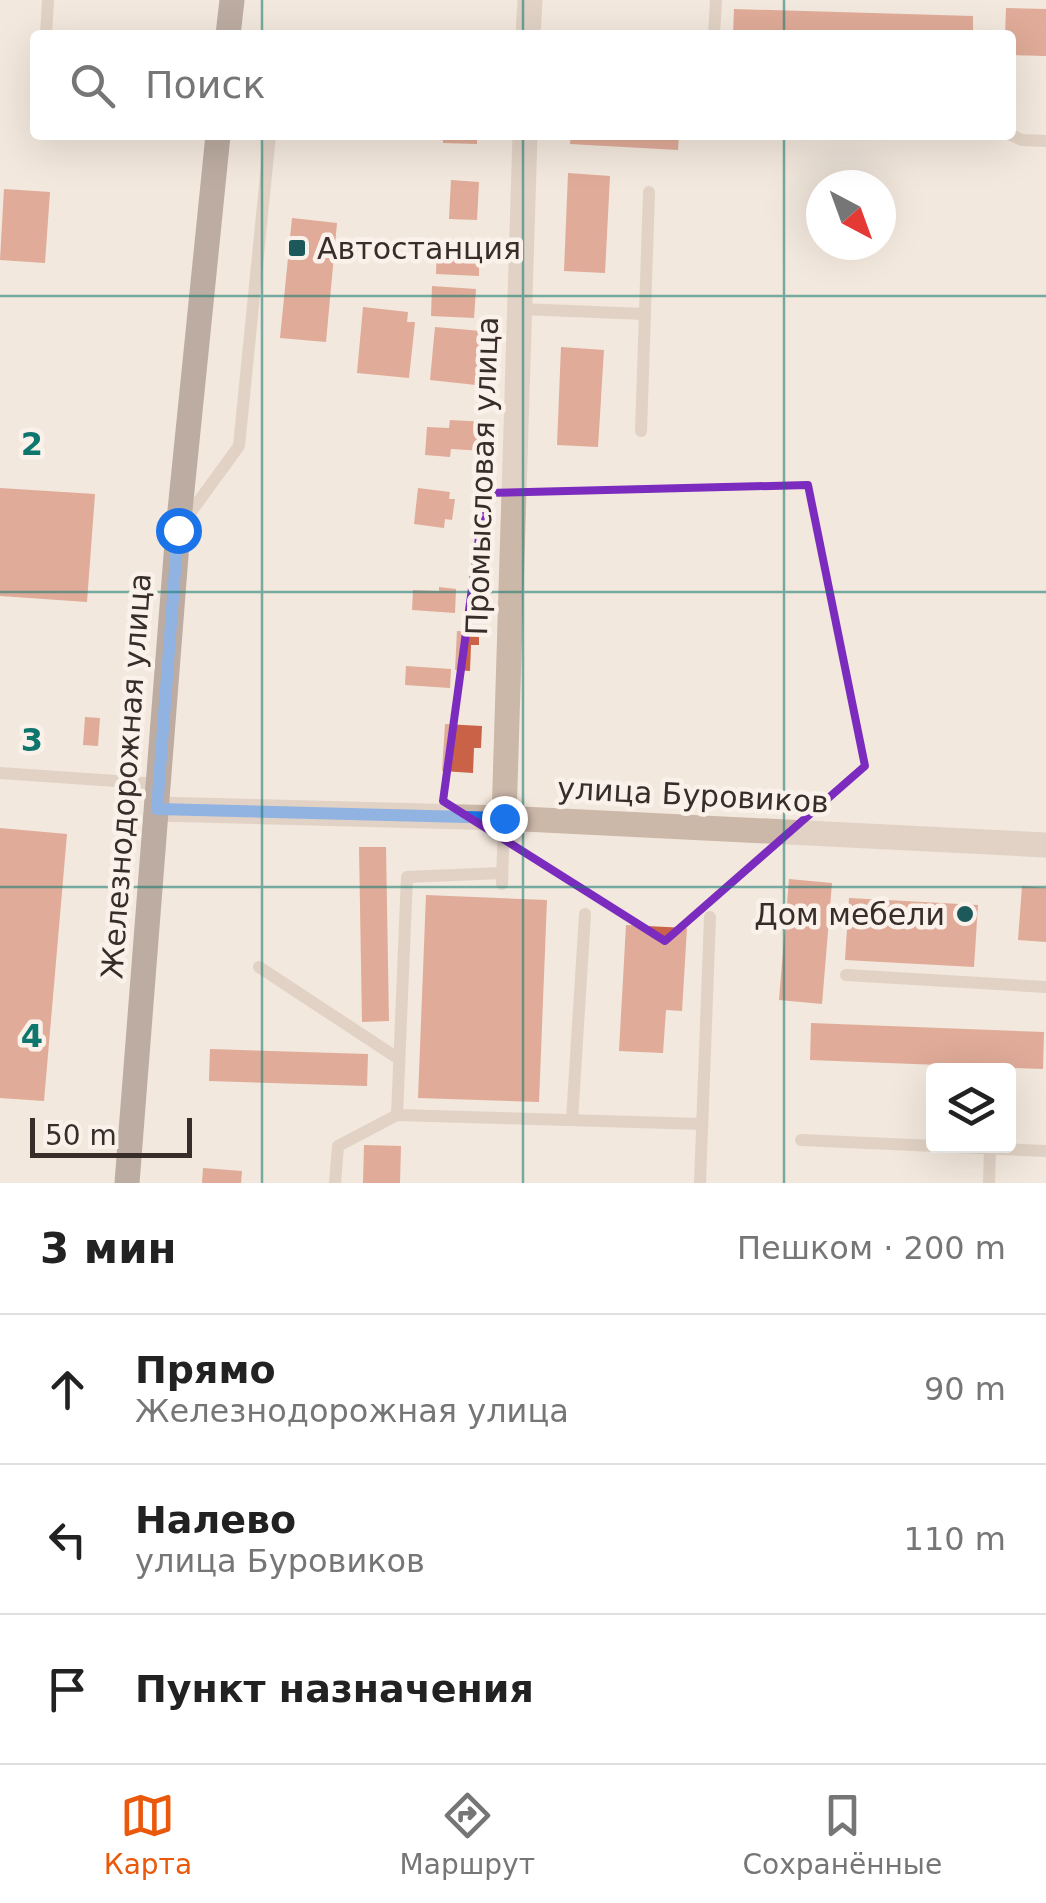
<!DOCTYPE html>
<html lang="ru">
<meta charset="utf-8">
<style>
:root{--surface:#fff;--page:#f2f2f2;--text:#222;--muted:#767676;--line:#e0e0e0;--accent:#ea580c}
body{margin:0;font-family:"DejaVu Sans",sans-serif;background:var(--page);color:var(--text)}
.controls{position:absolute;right:30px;bottom:30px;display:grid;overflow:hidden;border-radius:10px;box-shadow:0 10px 40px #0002}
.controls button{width:90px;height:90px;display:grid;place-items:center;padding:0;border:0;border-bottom:2px solid var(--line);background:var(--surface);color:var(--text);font:50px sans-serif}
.compass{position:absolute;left:806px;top:170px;width:90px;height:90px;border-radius:50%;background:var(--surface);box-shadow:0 10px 40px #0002;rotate:139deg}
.scale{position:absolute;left:30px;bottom:25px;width:162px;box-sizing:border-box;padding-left:10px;border:5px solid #382d29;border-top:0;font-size:28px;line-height:35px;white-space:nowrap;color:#382d29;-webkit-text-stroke:8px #faf2ea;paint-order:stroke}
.stop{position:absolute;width:30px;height:30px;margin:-22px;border:8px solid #1a73e8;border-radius:50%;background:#fff}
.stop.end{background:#1a73e8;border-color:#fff;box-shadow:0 2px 10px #0008}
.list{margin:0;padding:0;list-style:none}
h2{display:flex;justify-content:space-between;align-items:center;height:130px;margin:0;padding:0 40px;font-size:42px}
h2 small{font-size:32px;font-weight:400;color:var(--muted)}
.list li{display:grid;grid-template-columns:65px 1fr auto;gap:30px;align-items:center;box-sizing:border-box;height:150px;padding:0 40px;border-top:2px solid var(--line)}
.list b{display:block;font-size:38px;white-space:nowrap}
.list p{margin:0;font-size:32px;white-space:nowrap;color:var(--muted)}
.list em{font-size:32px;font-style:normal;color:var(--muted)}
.icon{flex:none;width:55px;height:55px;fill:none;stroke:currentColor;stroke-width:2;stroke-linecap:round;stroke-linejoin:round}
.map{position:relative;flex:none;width:1046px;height:1183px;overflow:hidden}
.search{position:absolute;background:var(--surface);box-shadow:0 10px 40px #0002;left:30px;right:30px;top:30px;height:110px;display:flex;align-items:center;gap:25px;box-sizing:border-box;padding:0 35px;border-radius:10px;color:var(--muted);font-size:38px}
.sheet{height:580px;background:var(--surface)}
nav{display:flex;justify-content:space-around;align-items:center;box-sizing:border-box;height:140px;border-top:2px solid var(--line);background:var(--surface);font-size:28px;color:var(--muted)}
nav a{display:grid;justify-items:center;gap:5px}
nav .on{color:var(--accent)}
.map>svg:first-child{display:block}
</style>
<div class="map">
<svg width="1046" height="1183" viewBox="0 0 1046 1183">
<rect width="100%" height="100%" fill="#f3e8dd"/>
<g fill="#c96246">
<polygon points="1006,8 1046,9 1046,56 1011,55 1011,35 1005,35"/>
<polygon points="734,9 973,16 973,35 733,35"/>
<polygon points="443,135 477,135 477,144 443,143"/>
<polygon points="571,135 679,135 678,150 570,144"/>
<polygon points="568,173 610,176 605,273 564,271"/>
<polygon points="451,180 479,182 477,220 449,219"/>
<polygon points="4,189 50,192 45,263 0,260"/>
<polygon points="292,218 337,223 326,342 280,338"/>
<polygon points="437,246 474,248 473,262 479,262 479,276 436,274"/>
<polygon points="432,286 476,289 474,318 431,316"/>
<polygon points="363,307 408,312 407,322 415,322 409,378 357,373"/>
<polygon points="435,327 481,331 476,385 430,380"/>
<polygon points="561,347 604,350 598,447 557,445"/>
<polygon points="450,420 486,422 484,451 451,449 450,457 425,455 427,427 449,428"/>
<polygon points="0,488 95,494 87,602 0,596"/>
<polygon points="418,488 450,492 449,499 455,499 452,520 445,519 444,528 414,524"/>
<polygon points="439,587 456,589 455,613 412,610 413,590 439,591"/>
<polygon points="457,631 479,632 479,645 471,645 470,671 455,670"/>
<polygon points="406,666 451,669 450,688 405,685"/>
<polygon points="85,717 100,718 98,746 83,745"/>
<polygon points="445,724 482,726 481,748 474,748 473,773 442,771"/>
<polygon points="0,828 67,834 44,1101 0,1098"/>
<polygon points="359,847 386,847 389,1021 362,1022"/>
<polygon points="789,879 832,883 822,1004 779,1000"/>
<polygon points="1022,886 1046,888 1046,942 1018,940"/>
<polygon points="426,895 547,900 539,1102 418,1098"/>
<polygon points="849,898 978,905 974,967 845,960"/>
<polygon points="626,925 687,928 682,1011 666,1010 663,1053 619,1051"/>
<polygon points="811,1023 1044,1032 1043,1069 810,1060"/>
<polygon points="210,1049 368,1054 367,1086 209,1081"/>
<polygon points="364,1145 401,1146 400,1183 363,1183"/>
<polygon points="203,1168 242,1171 241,1183 202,1183"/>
</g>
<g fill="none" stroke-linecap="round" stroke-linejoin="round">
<g stroke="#ccb8a9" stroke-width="12">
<polyline points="46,35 48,0"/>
<polyline points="714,35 716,0"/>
<polyline points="1011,135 1022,140 1046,141"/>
<polyline points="520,309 645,314"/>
<polyline points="641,431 649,192"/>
<polyline points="185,520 239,446 270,135"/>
<polyline points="0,773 159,784"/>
<polyline points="502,873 407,877 397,1115 702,1124"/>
<polyline points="502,884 504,818"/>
<polyline points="259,967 399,1059"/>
<polyline points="846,975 1046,987"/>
<polyline points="572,1120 585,914"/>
<polyline points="801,1140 1046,1151"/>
<polyline points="335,1183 338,1146 397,1115"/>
<polyline points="700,1183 710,917"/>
<polyline points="989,1183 990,1148"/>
</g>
<g stroke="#ccb8a9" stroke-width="25">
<polyline points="528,35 530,0"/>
<polyline points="157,809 504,818 1046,845"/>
<polyline points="504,818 525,135"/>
</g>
<g stroke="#7b645a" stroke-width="25">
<polyline points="228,35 232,0"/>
<polyline points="127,1183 178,530 218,135"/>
</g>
</g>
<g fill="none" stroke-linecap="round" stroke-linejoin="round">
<polyline stroke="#1a73e8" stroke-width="12" points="178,530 157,809 504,818"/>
</g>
<path d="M0 0H1046V1183H0ZM808 485 865 766 665 941 443 801 485 493Z" fill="#f3e8dd" fill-opacity=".55" fill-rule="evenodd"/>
<path fill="none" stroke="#7b2cbf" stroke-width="8" stroke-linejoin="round" d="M808 485 865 766 665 941 443 801 485 493Z"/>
<path fill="none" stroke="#0f766e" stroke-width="2.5" stroke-opacity="0.55" d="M262 0V35M523 0V35M784 0V35M262 135V1183M523 135V1183M784 135V1183M0 296H1046M0 592H1046M0 887H1046"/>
<g fill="#1d585b" stroke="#faf2ea" stroke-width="4">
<rect x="287" y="238" width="20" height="20" rx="5"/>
<circle cx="965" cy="914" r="10"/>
</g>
<g text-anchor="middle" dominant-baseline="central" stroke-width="9" stroke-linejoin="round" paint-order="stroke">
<g font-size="30" fill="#382d29" stroke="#faf2ea" text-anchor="start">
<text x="317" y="248">Автостанция</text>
<text x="945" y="914" text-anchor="end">Дом мебели</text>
</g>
<g font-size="30" fill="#382d29" stroke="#faf2ea">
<text transform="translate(482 476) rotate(-88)">Промысловая улица</text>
<text transform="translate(126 776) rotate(-86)">Железнодорожная улица</text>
<text transform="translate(693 795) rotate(3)">улица Буровиков</text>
</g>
</g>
<g font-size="32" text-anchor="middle" font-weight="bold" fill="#0f766e" stroke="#faf2ea" stroke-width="9" stroke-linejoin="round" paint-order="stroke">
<text x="32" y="455">2</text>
<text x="32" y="751">3</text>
<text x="32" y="1047">4</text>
</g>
</svg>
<div class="controls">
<button><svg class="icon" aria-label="layers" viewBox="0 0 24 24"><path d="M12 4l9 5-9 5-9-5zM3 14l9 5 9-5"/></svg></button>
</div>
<svg class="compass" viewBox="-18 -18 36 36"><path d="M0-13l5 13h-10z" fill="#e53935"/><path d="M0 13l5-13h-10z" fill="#767676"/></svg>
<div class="scale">50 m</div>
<div class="stop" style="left:178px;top:530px"></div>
<div class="stop end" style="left:504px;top:818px"></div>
<div class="search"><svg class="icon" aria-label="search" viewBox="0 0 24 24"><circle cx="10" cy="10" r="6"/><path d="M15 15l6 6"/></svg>Поиск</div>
</div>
<section class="sheet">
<h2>3 мин<small>Пешком · 200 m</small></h2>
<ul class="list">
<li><svg class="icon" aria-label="ahead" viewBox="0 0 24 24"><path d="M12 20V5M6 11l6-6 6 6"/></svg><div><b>Прямо</b><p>Железнодорожная улица</p></div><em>90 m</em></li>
<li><svg class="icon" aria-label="left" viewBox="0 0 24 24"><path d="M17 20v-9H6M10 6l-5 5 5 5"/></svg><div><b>Налево</b><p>улица Буровиков</p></div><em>110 m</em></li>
<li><svg class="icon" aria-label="arrive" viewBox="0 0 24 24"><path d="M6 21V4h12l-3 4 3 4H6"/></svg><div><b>Пункт назначения</b></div></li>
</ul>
</section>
<nav>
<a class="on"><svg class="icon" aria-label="map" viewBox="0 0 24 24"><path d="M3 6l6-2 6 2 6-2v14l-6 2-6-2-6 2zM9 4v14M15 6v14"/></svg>Карта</a>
<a><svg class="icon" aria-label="directions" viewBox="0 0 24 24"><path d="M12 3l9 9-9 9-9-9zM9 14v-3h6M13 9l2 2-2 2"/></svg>Маршрут</a>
<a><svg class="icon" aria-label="saved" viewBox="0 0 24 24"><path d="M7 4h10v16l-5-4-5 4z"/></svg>Сохранённые</a>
</nav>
